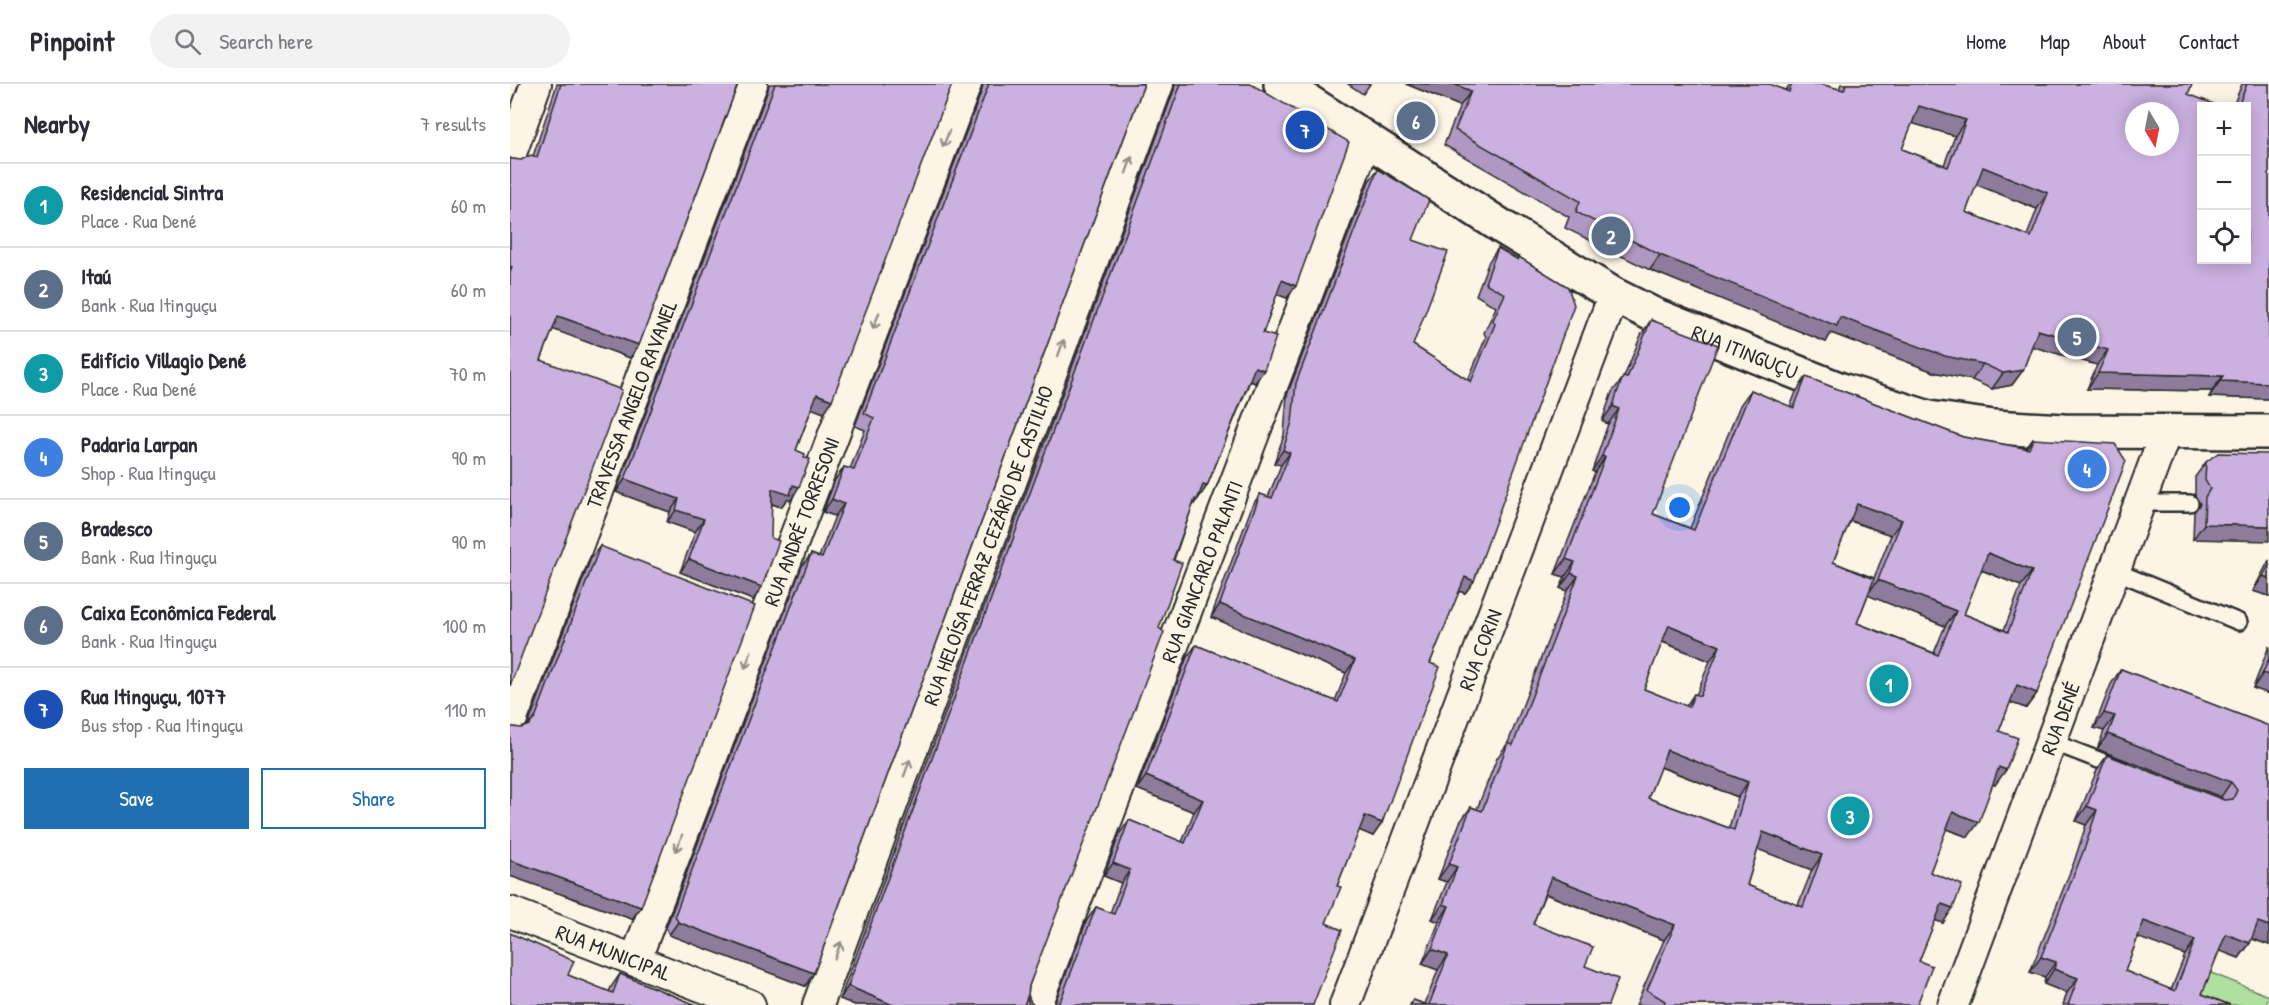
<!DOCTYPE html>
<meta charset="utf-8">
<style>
:root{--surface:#fff;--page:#f2f2f3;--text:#2b2b33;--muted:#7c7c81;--line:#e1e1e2;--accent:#1f6fb2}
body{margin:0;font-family:"Patrick Hand",sans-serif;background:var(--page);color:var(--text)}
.controls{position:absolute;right:18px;top:18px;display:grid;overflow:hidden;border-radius:0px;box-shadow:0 3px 15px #0003}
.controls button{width:54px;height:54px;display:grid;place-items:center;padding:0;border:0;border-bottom:2px solid var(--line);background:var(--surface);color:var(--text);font:30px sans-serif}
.compass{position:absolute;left:1615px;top:18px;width:54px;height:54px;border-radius:50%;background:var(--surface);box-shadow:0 3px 15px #0003;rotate:170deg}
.you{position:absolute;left:1170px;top:424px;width:21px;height:21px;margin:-15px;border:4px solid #fff;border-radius:50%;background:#1a73e8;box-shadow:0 0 0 9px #1a73e833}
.badge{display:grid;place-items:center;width:39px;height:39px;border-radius:50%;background:var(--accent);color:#fff;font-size:20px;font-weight:700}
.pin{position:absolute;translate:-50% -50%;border:3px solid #fff;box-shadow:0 2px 6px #0006}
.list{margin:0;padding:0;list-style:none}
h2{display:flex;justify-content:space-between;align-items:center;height:78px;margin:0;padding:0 24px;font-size:26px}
h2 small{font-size:20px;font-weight:400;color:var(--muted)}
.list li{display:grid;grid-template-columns:39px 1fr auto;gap:18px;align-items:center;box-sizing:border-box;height:84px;padding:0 24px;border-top:2px solid var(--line)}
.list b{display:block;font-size:22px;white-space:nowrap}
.list p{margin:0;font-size:20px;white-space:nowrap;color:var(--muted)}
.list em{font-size:20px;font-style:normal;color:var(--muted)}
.actions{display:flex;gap:12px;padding:18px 24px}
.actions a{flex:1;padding:14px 0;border:2px solid var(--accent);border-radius:0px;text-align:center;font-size:21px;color:var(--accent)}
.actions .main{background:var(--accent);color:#fff}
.icon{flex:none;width:33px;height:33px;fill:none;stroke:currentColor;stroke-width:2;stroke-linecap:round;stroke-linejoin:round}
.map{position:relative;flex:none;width:1759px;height:921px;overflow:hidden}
header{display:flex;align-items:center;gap:36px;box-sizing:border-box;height:84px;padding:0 30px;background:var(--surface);border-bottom:2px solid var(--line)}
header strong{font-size:28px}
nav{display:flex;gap:33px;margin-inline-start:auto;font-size:21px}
.search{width:420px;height:54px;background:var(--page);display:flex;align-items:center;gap:15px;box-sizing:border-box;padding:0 21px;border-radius:33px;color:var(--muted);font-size:22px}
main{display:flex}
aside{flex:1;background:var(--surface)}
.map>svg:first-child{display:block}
</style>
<header>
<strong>Pinpoint</strong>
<div class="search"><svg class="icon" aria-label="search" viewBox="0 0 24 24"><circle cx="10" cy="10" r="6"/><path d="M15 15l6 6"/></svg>Search here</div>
<nav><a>Home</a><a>Map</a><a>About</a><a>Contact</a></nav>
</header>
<main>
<aside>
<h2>Nearby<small>7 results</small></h2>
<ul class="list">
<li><span class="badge" style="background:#0f9aa8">1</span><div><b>Residencial Sintra</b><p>Place · Rua Dené</p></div><em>60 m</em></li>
<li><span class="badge" style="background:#5c6f8a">2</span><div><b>Itaú</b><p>Bank · Rua Itinguçu</p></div><em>60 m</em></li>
<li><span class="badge" style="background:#0f9aa8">3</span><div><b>Edifício Villagio Dené</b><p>Place · Rua Dené</p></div><em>70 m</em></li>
<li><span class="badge" style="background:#3f7fe0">4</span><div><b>Padaria Larpan</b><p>Shop · Rua Itinguçu</p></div><em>90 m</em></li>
<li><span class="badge" style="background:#5c6f8a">5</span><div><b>Bradesco</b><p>Bank · Rua Itinguçu</p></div><em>90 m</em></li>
<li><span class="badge" style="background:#5c6f8a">6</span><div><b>Caixa Econômica Federal</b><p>Bank · Rua Itinguçu</p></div><em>100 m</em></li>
<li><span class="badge" style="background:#1a4fb4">7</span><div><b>Rua Itinguçu, 1077</b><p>Bus stop · Rua Itinguçu</p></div><em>110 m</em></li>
</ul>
<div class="actions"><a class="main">Save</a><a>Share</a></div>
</aside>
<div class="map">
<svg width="1759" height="921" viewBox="0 0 1759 921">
<rect width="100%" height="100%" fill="#fcf5e5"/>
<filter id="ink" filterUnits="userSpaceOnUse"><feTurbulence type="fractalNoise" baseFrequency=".0167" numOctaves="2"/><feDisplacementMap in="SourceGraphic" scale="12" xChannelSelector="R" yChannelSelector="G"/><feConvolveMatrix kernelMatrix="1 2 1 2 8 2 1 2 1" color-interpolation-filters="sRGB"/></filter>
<g filter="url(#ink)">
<polygon fill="#afe0a0" stroke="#6d8666" stroke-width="1.5" points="1696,887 1759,912 1756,921 1692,921 1685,918"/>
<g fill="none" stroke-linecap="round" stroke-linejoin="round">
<defs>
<g id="service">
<polyline points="1630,419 1680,419"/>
<polyline points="1605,487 1729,538"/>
<polyline points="1542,658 1612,685"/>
</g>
<g id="minor">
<polyline points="0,72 26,0"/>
<path id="s1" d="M0 640 242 0"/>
<path id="s2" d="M0 828 240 921"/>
<path id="s3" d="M125 877 456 0"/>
<path id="s4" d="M308 921 648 0"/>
<path id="s5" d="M526 921 856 56"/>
<path id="s6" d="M835 921 1104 211"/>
<path id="s7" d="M1443 921 1656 348"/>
</g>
<g id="secondary">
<path id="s8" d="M771 0 994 144 1104 211 1144 231 1331 306 1419 334 1484 343 1554 347 1759 348"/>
</g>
</defs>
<use href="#service" stroke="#2b2b2b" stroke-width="20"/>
<use href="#minor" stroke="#2b2b2b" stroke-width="34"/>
<use href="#secondary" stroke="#2b2b2b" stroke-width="38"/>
<use href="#service" stroke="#fcf5e5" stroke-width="15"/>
<use href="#minor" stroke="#fcf5e5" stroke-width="30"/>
<use href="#secondary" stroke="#fcf5e5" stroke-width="33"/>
</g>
<g fill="#af98c1" stroke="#2b2b2b" stroke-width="1.5" fill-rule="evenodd">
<polygon points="47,0 228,0 129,261 120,274 43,245 31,276 0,602 0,74 2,75 11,76 23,72"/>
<polygon points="259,0 442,0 314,329 302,324 286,366 281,416 277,415 271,423 262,420 243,516 170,488 185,448 157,438 160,428 106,408 258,6"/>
<polygon points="473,0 634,0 304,889 295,902 159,851 156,844 292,482 301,470 309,473 325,432 313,428 325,396 334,383 340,385 355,346 345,342 472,6"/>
<polygon points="665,0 741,0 777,214 767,210 753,249 745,299 740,297 697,402 682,423 519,902 518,911 521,919 524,921 345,921 330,915 664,6"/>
<polygon points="838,0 860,0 853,10"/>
<path d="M896 0H1259L1276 6 1280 0H1309L1329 5 1331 0H1682L1678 10 1692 176 1737 22H1723L1732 0H1759V315L1699 313 1702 307 1577 305 1587 281 1522 262 1513 286 1502 301 1482 305 1462 296 1424 288 1321 249 1316 258 1140 186 1055 144 1059 133 934 61 950 22ZM1402 39 1445 52 1434 81 1392 65ZM1466 100 1527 125 1517 152 1456 128Z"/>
<polygon points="868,85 903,156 903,261 958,296 976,253 974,249 986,223 966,211 979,177 988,164 1007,176 1009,173 964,497 955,509 949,507 920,579 872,739 863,752 849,746 827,802 816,839 803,921 544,921 577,836 586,823 600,829 611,799 594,792 610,749 619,736 672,758 684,728 627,705 677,573 686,561 825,617 836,589 701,533 742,422 750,410 758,413 771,381 764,379 774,351 777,311 859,97"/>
<path d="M1141 236 1143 430 1180 444 1230 321 1241 306 1280 323 1286 308 1296 293 1453 353 1516 364 1523 355 1527 609 1516 624 1500 618 1489 647 1485 701 1483 700 1458 753 1436 745 1420 788 1433 839 1425 836 1409 877 1407 921H1126L1154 856 1035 810 1023 840 1075 882 1098 921H900L903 916 915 920 928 886 912 880 929 838 922 835 937 798 928 795 950 738 961 723 967 725 987 674 998 659 1057 507 1050 504 1055 493 1045 490 1085 388 1082 387 1098 340 1092 337 1102 308 1114 293 1131 251ZM1340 437 1381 451 1364 494 1323 478ZM1471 486 1511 502 1494 546 1454 530ZM1358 511 1435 542 1424 569 1347 539ZM1152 558 1200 577 1186 611 1184 610 1176 622 1134 605ZM1150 683 1228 713 1219 744 1138 714ZM1248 765 1302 786 1288 821 1237 801Z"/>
<polygon points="1759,370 1683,455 1684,428 1690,420 1685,411 1685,393 1696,378"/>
<polygon points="90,462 131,823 122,835 0,792 0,642 2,643 11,644 18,642 81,474"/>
<polygon points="1759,476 1759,512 1743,507"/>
<polygon points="1759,562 1759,610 1743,604"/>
<path d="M1611 585 1759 642V861L1742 855 1740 859 1729 874 1709 866 1692 910 1720 921H1553L1557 909 1534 900 1535 893 1520 888 1564 778 1576 741 1566 737 1587 686 1597 671 1713 716 1711 713 1587 665 1594 647 1584 644 1601 600ZM1628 853 1675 871 1661 906 1615 887Z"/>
<polygon points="110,890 186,921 0,921 58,891 99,908 101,903"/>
</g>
<g fill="#8e7c9d" stroke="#2b2b2b" stroke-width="1.5">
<polygon points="896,0 944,0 961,7 950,22"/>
<polygon points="1409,22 1456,36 1445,52 1398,38"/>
<polygon points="1473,83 1538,109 1527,125 1462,99"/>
<polygon points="1150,171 1330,233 1473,280 1462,296 1424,288 1321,249 1316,258 1140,186"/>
<polygon points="772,196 786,202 777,214 763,209"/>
<polygon points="48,232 129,261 120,274 39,244"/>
<polygon points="1528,246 1598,266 1587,281 1517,261"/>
<polygon points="745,283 754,286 745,299 736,295"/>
<polygon points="1513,286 1502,301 1482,305 1493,289"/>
<polygon points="1588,289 1713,292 1702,307 1577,305"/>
<polygon points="1710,297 1759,299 1759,315 1699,313"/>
<polygon points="307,310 322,316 314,329 298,323"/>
<polygon points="1103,322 1109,325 1098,340 1092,337"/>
<polygon points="773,366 780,369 771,381 764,379"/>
<polygon points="1092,372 1095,373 1085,388 1082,387"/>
<polygon points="115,395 169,415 160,428 106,408"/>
<polygon points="283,401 289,403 281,416 277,415 271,423 254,417 262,405"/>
<polygon points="693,401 697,402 688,415 684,413"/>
<polygon points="322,415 334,420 325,432 313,428"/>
<polygon points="1347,420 1392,436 1381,451 1336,435"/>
<polygon points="166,426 194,435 185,448 157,438"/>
<polygon points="1694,440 1759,442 1759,457 1683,455"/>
<polygon points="1478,469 1522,487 1511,502 1467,484"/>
<polygon points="179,475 252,503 243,516 170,488"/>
<polygon points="1056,475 1065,478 1055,493 1045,490"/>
<polygon points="1061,489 1068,492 1057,507 1050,504"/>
<polygon points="1753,492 1759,494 1759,512 1743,507"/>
<polygon points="955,493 964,497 955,509 946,506"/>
<polygon points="1368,496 1446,527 1435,542 1357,511"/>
<polygon points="710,520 845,576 836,589 701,533"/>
<polygon points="1159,541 1210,562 1200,577 1148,556"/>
<polygon points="1753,589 1759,591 1759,610 1743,604"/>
<polygon points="1507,601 1527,609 1516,624 1496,617"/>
<polygon points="1594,629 1605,632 1594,647 1584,644"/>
<polygon points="1598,650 1721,698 1711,713 1587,665"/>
<polygon points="1157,666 1238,698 1228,713 1146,681"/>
<polygon points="1489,683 1496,686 1485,701 1478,698"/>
<polygon points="636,692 693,716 684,728 627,705"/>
<polygon points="1577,722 1587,726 1576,741 1566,737"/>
<polygon points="1443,728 1469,738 1458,753 1432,743"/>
<polygon points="855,732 872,739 863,752 846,745"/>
<polygon points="1253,748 1312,771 1302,786 1242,763"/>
<polygon points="0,776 131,823 122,835 0,792"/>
<polygon points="603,779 620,786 611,799 594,792"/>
<polygon points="939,780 947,783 937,798 928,795"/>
<polygon points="1041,793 1165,841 1154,856 1031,808"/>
<polygon points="933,820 939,822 929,838 922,835"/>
<polygon points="1432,820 1443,824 1433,839 1421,835"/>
<polygon points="1634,837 1685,856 1675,871 1624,852"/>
<polygon points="168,838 304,889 295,902 159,851"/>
<polygon points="1748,838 1759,842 1759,861 1737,853"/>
<polygon points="1716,850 1740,859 1729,874 1705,865"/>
<polygon points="922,865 938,871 928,886 912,880"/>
<polygon points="1531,873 1546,878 1535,893 1520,888"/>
<polygon points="1544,885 1568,894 1557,909 1534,900"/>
<polygon points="338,902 383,921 345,921 330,915"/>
</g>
<g fill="#cbb1e0" stroke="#2b2b2b" stroke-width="1.5" fill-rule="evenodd">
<polygon points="51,0 228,0 129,261 48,232 31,276 112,306 0,602 0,189 2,183 0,182 0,74 2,75 11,76 21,71 27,73"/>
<polygon points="265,0 442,0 322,316 307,310 286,366 295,370 294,374 300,375 289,403 283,401 280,411 262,405 261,454 269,457 252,503 179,475 194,435 166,426 169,415 115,395"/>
<polygon points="479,0 634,0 304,889 168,838 165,831 301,470 312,474 334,420 322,415 334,383 344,386 364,334 354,329"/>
<polygon points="671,0 741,0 839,58 786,202 772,196 753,249 766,253 754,286 745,283 697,402 693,401 687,416 685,415 663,476 672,479 649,544 654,548 519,902 518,911 521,919 524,921 519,921 517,913 514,921 383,921 338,902"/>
<path d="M944 0H1259L1279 8 1282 0H1309L1334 6 1336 0H1682L1678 10 1709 22H1692V176H1737V22H1728L1737 0H1759V299L1710 297 1713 292 1588 289 1598 266 1528 246 1513 286 1493 289 1473 280 1435 272 1330 233 1327 242 1150 171 1066 128 1070 117 945 46 961 7ZM1409 22 1456 36 1438 83 1392 65ZM1624 27H1660V63H1624ZM1473 83 1538 109 1521 153 1456 128Z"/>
<polygon points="868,85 919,116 903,156 938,168 903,261 961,298 985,240 983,236 995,210 975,199 988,164 1008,176 1009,173 1058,203 1064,221 964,497 955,493 920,579 930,583 872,739 855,732 827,802 831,803 816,839 832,846 803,921 546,921 551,915 586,823 604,830 620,786 603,779 619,736 675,759 693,716 636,692 686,561 828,618 845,576 710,520 750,410 762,414 780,369 773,366 782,338 786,299"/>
<path d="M1141 236 1208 261 1143 430 1184 446 1241 306 1284 324 1296 293 1453 353 1519 365 1523 355 1605 360 1616 377 1527 609 1507 601 1489 647 1508 654 1496 686 1489 683 1469 738 1443 728 1420 788 1452 801 1443 824 1432 820 1409 877 1422 882 1407 921H1154L1155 917 1137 906 1165 841 1041 793 1023 840 1083 863 1075 882 1108 895 1098 921H919L938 871 922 865 939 822 933 820 947 783 939 780 961 723 972 727 998 659 1003 661 1068 492 1061 489 1065 478 1056 475 1095 373 1092 372 1109 325 1103 322 1107 309 1113 293 1117 294ZM1347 420 1392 436 1368 496 1446 527 1428 571 1347 539 1364 495 1323 478ZM1478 469 1522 487 1498 548 1454 530ZM1159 541 1210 562 1190 612 1184 610 1179 623 1134 605ZM1157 666 1238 698 1224 746 1138 714ZM1253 748 1312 771 1293 823 1237 801Z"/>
<polygon points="1708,369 1759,370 1759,442 1694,440 1695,413 1700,405 1695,396 1696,378"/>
<polygon points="90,462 245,522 131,823 0,776 0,642 2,643 11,644 19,641 25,634"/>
<polygon points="1759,481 1759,494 1753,492"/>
<polygon points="1759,574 1759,591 1753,589"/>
<path d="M1611 585 1759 642V842L1748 838 1740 859 1716 850 1692 910 1720 921H1558L1568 894 1544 885 1546 878 1531 873 1575 763 1587 726 1577 722 1597 671 1714 716 1723 715 1727 706 1721 698 1598 650 1605 632 1594 629ZM1634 837 1685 856 1665 907 1615 887Z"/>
<polygon points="0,849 64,877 58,891 103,909 110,890 186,921 0,921"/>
<polygon points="903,916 917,921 901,921"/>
</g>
<defs><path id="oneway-shaft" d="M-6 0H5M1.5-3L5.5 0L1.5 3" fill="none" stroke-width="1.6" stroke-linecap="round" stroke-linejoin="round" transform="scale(1.5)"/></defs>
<g stroke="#949088">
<use href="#oneway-shaft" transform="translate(436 55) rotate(111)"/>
<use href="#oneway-shaft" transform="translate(619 81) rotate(-70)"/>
<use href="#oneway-shaft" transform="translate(366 237) rotate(111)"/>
<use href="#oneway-shaft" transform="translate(551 264) rotate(-70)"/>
<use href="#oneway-shaft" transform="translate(238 576) rotate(111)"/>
<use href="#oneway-shaft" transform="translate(397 684) rotate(-70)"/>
<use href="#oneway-shaft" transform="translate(169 759) rotate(111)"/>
<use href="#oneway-shaft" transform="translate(328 866) rotate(-69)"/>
</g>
</g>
<g text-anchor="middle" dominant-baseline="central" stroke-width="4.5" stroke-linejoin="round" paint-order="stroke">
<g font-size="21" fill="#2b2b2b" stroke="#fcf5e5">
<text stroke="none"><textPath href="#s8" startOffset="537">RUA ITINGUÇU</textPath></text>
<text stroke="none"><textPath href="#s1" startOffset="342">TRAVESSA ANGELO RAVANEL</textPath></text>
<text stroke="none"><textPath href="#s3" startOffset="470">RUA ANDRÉ TORRESONI</textPath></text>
<text stroke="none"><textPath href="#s4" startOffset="490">RUA HELOÍSA FERRAZ CEZÁRIO DE CASTILHO</textPath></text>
<text stroke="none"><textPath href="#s5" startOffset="464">RUA GIANCARLO PALANTI</textPath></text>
<text stroke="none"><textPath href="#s6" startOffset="380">RUA CORIN</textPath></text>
<text stroke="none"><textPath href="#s7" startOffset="306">RUA DENÉ</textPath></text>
<text stroke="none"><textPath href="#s2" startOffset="111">RUA MUNICIPAL</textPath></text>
</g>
</g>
</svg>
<div class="controls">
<button>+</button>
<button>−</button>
<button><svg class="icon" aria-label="locate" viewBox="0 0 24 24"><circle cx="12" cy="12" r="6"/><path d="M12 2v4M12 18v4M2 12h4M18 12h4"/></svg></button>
</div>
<svg class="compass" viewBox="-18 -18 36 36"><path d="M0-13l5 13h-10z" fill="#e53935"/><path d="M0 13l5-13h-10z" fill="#7c7c81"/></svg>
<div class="you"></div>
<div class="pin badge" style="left:1379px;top:600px;background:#0f9aa8">1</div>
<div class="pin badge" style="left:1101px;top:152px;background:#5c6f8a">2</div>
<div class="pin badge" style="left:1340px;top:732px;background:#0f9aa8">3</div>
<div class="pin badge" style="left:1577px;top:385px;background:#3f7fe0">4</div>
<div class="pin badge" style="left:1567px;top:253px;background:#5c6f8a">5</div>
<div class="pin badge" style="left:906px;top:37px;background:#5c6f8a">6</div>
<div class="pin badge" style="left:795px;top:46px;background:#1a4fb4">7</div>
</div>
</main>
